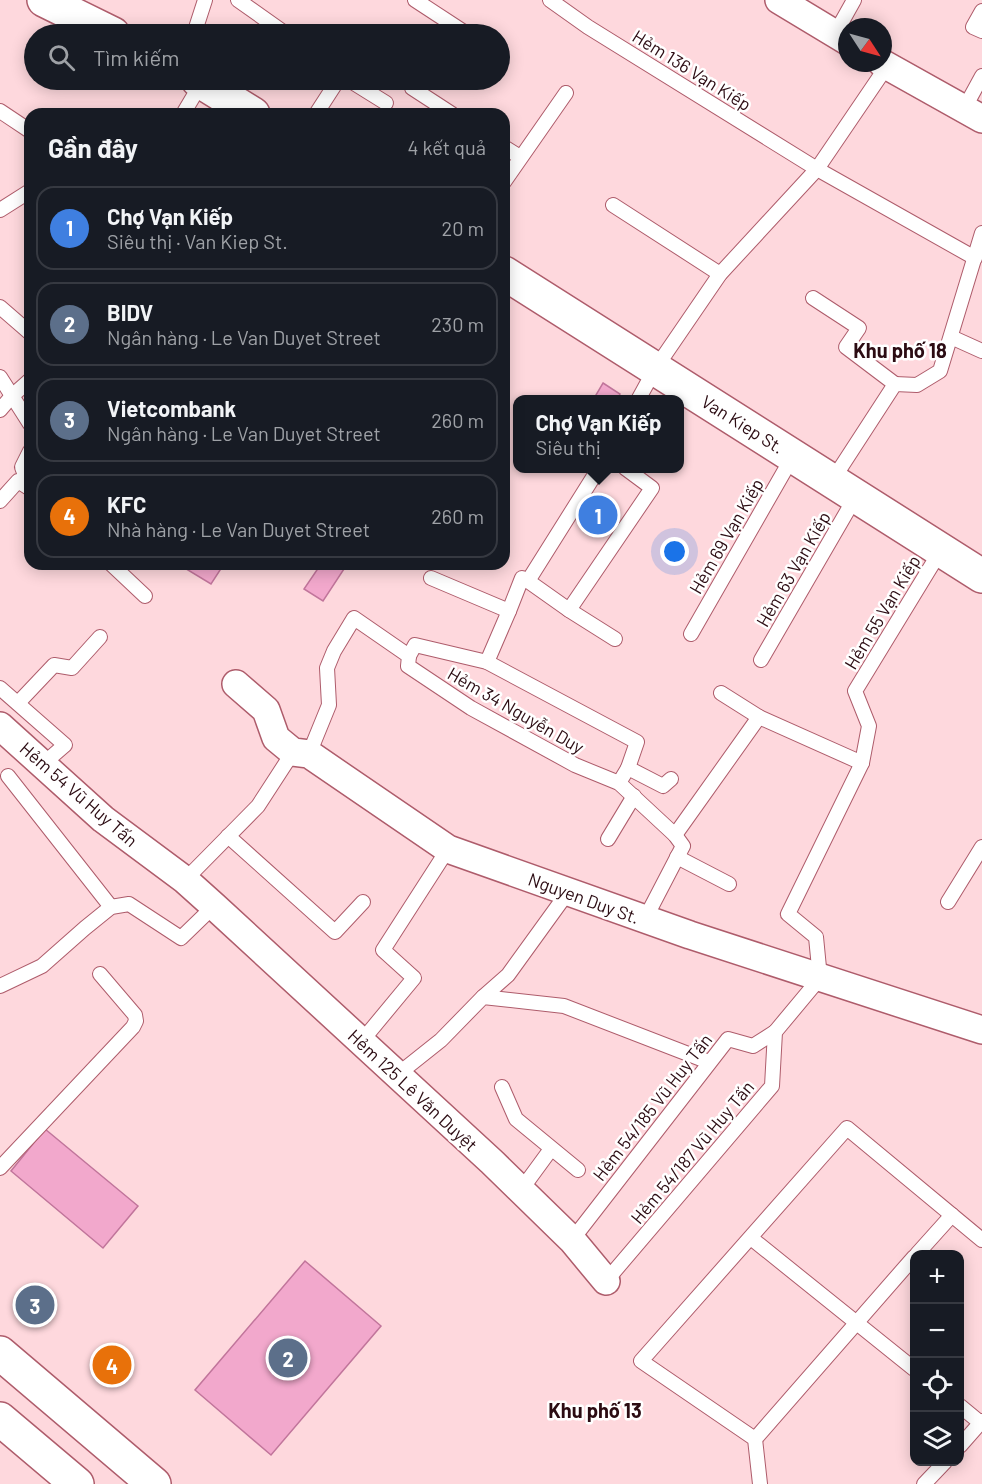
<!DOCTYPE html>
<html lang="vi">
<meta charset="utf-8">
<style>
:root{--surface:#171b24;--page:#20242c;--text:#f1f3f6;--muted:#9ea1a6;--line:#363941;--accent:#90b4b3}
body{margin:0;font-family:Barlow,sans-serif;background:var(--page);color:var(--text)}
.controls{position:absolute;right:18px;bottom:18px;display:grid;overflow:hidden;border-radius:12px;box-shadow:0 3px 15px #0003}
.controls button{width:54px;height:54px;display:grid;place-items:center;padding:0;border:0;border-bottom:2px solid var(--line);background:var(--surface);color:var(--text);font:30px sans-serif}
.compass{position:absolute;left:838px;top:18px;width:54px;height:54px;border-radius:50%;background:var(--surface);box-shadow:0 3px 15px #0003;rotate:126deg}
.you{position:absolute;left:675px;top:552px;width:21px;height:21px;margin:-15px;border:4px solid #fff;border-radius:50%;background:#1a73e8;box-shadow:0 0 0 9px #1a73e833}
.badge{display:grid;place-items:center;width:39px;height:39px;border-radius:50%;background:var(--accent);color:#fff;font-size:20px;font-weight:700}
.pin{position:absolute;translate:-50% -50%;border:3px solid #fff;box-shadow:0 2px 6px #0006}
.popup{position:absolute;left:513px;top:395px;width:171px;height:78px;box-sizing:border-box;display:grid;place-content:center;border-radius:12px;background:var(--surface);filter:drop-shadow(0 2px 4px #0005);font-size:20px;white-space:nowrap;color:var(--muted)}
.popup b{font-size:22px;color:var(--text)}
.popup::after{content:'';position:absolute;left:50%;top:100%;margin-left:-12px;border:12px solid transparent;border-top-color:var(--surface)}
.list{margin:0;padding:0;list-style:none}
h2{display:flex;justify-content:space-between;align-items:center;height:78px;margin:0;padding:0 24px;font-size:26px}
h2 small{font-size:20px;font-weight:400;color:var(--muted)}
.list li{display:grid;grid-template-columns:39px 1fr auto;gap:18px;align-items:center;box-sizing:border-box;height:84px;margin:0 12px 12px;padding:0 12px;border:2px solid var(--line);border-radius:18px}
.list b{display:block;font-size:22px;white-space:nowrap}
.list p{margin:0;font-size:20px;white-space:nowrap;color:var(--muted)}
.list em{font-size:20px;font-style:normal;color:var(--muted)}
.icon{flex:none;width:33px;height:33px;fill:none;stroke:currentColor;stroke-width:2;stroke-linecap:round;stroke-linejoin:round}
.map{position:relative;flex:none;width:982px;height:1484px;overflow:hidden}
.search{position:absolute;background:var(--surface);box-shadow:0 3px 15px #0003;left:24px;top:24px;width:486px;height:66px;display:flex;align-items:center;gap:15px;box-sizing:border-box;padding:0 21px;border-radius:33px;color:var(--muted);font-size:22px}
.panel{position:absolute;background:var(--surface);box-shadow:0 3px 15px #0003;left:24px;top:108px;width:486px;height:462px;border-radius:18px}
.map>svg:first-child{display:block}
</style>
<div class="map">
<svg width="982" height="1484" viewBox="0 0 982 1484">
<rect width="100%" height="100%" fill="#fed8dd"/>
<g fill="#f2a8cc" stroke="#c1759b" stroke-width="1.5">
<polygon points="603,383 620,394 617,400 593,400"/>
<polygon points="178,564 224,564 211,584"/>
<polygon points="321,564 336,564 344,569 323,601 304,589"/>
<polygon points="45,1129 138,1206 103,1248 11,1171"/>
<polygon points="305,1261 381,1326 271,1455 195,1390"/>
</g>
<g fill="none" stroke-linecap="round" stroke-linejoin="round">
<defs>
<g id="service">
<polyline points="238,0 286,34"/>
<polyline points="415,0 467,34"/>
<polyline points="550,0 588,27 817,169 975,258"/>
<polyline points="982,11 973,27 982,31"/>
<polyline points="194,34 205,0"/>
<polyline points="835,34 854,0"/>
<polyline points="349,80 386,103"/>
<polyline points="412,88 452,114"/>
<polyline points="964,109 982,76"/>
<polyline points="0,111 30,131"/>
<polyline points="183,114 202,82"/>
<polyline points="316,114 338,80"/>
<polyline points="504,147 520,157"/>
<polyline points="504,182 566,93"/>
<polyline points="613,205 720,274"/>
<polyline points="0,210 30,191"/>
<polyline points="813,298 859,328 846,347 895,384"/>
<polyline points="0,307 30,333"/>
<polyline points="951,337 982,351"/>
<polyline points="0,377 30,424"/>
<polyline points="638,400 655,369 720,274 817,169 887,66"/>
<polyline points="0,410 12,396 30,380"/>
<polyline points="30,451 22,467 30,489"/>
<polyline points="599,468 528,581 569,610 652,488 625,468"/>
<polyline points="832,481 895,384 917,385 940,371 982,233"/>
<polyline points="0,501 18,481 29,488"/>
<polyline points="111,564 145,596"/>
<polyline points="431,578 509,611 487,662"/>
<polyline points="569,610 615,639"/>
<polyline points="509,611 522,578 528,581"/>
<polyline points="691,634 793,456"/>
<polyline points="409,656 415,645 487,662 637,742 628,768 619,783"/>
<polyline points="761,660 856,496"/>
<polyline points="0,688 65,745 43,764"/>
<polyline points="721,693 759,717 862,763"/>
<polyline points="18,703 54,665 72,668 100,637"/>
<polyline points="309,754 329,705 327,668 334,651 354,618 409,656 408,666 471,708 575,765 619,783 675,835 683,846 645,919"/>
<polyline points="628,768 663,786 671,779"/>
<polyline points="8,776 111,907"/>
<polyline points="675,835 759,717"/>
<polyline points="228,836 335,932 363,902"/>
<polyline points="608,839 634,796"/>
<polyline points="677,857 729,884"/>
<polyline points="185,880 258,806 293,752"/>
<polyline points="948,902 982,847"/>
<polyline points="0,986 42,966 85,928 111,907 129,904 181,938 214,906"/>
<polyline points="483,997 508,975 568,892"/>
<polyline points="361,1042 414,978 383,950 448,849"/>
<polyline points="397,1075 441,1040 483,997 564,1006 709,1062"/>
<polyline points="502,1087 516,1119 578,1170"/>
<polyline points="0,1168 133,1027 136,1021 135,1015 100,974"/>
<polyline points="521,1190 551,1149"/>
<polyline points="751,1238 914,1369"/>
<polyline points="572,1240 728,1039 753,1046 775,1032"/>
<polyline points="917,1254 952,1215"/>
<polyline points="606,1281 772,1086 775,1032 820,978 816,937 788,914 862,763 869,726 855,691 941,550"/>
<polyline points="960,1406 982,1424"/>
<polyline points="755,1439 914,1257"/>
<polyline points="960,1446 982,1421"/>
<polyline points="760,1484 755,1439 641,1361 847,1128 982,1240"/>
<polyline points="924,1484 945,1462"/>
</g>
<g id="minor">
<polyline points="779,0 847,41"/>
<polyline points="882,63 982,119"/>
<polyline points="236,684 266,710 276,738 293,752 309,754 448,849 690,935 982,1030"/>
<polyline points="0,726 103,819 185,880 214,906 492,1162 572,1240 606,1281"/>
</g>
<g id="tertiary">
<polyline points="44,0 113,34"/>
<polyline points="198,80 253,114"/>
<polyline points="504,273 982,576"/>
</g>
<g id="primary">
<polyline points="0,1353 154,1484"/>
<polyline points="0,1419 77,1484"/>
</g>
</defs>
<use href="#service" stroke="#ae5c6b" stroke-width="16"/>
<use href="#minor" stroke="#ae5c6b" stroke-width="30"/>
<use href="#tertiary" stroke="#ae5c6b" stroke-width="36"/>
<use href="#primary" stroke="#ae5c6b" stroke-width="36"/>
<use href="#service" stroke="#fff" stroke-width="14"/>
<use href="#minor" stroke="#fff" stroke-width="27"/>
<use href="#tertiary" stroke="#fff" stroke-width="33"/>
<use href="#primary" stroke="#fff" stroke-width="33"/>
</g>
<g text-anchor="middle" dominant-baseline="central" stroke-width="5" stroke-linejoin="round" paint-order="stroke">
<g font-size="18" fill="#2c0c13" stroke="#fff">
<text transform="translate(692 70) rotate(32)">Hẻm 136 Vạn Kiếp</text>
<text transform="translate(743 424) rotate(32)">Van Kiep St.</text>
<text transform="translate(726 536) rotate(-60)">Hẻm 69 Vạn Kiếp</text>
<text transform="translate(793 569) rotate(-60)">Hẻm 63 Vạn Kiếp</text>
<text transform="translate(882 612) rotate(-59)">Hẻm 55 Vạn Kiếp</text>
<text transform="translate(516 710) rotate(30)">Hẻm 34 Nguyễn Duy</text>
<text transform="translate(79 794) rotate(41)">Hẻm 54 Vũ Huy Tấn</text>
<text transform="translate(584 898) rotate(20)">Nguyen Duy St.</text>
<text transform="translate(413 1090) rotate(43)">Hẻm 125 Lê Văn Duyệt</text>
<text transform="translate(652 1107) rotate(-52)">Hẻm 54/185 Vũ Huy Tấn</text>
<text transform="translate(692 1152) rotate(-50)">Hẻm 54/187 Vũ Huy Tấn</text>
</g>
<g font-size="20" font-weight="bold" fill="#2c0c13" stroke="#fff">
<text x="900" y="350">Khu phố 18</text>
<text x="595" y="1410">Khu phố 13</text>
</g>
</g>
</svg>
<div class="controls">
<button>+</button>
<button>−</button>
<button><svg class="icon" aria-label="locate" viewBox="0 0 24 24"><circle cx="12" cy="12" r="6"/><path d="M12 2v4M12 18v4M2 12h4M18 12h4"/></svg></button>
<button><svg class="icon" aria-label="layers" viewBox="0 0 24 24"><path d="M12 4l9 5-9 5-9-5zM3 14l9 5 9-5"/></svg></button>
</div>
<svg class="compass" viewBox="-18 -18 36 36"><path d="M0-13l5 13h-10z" fill="#e53935"/><path d="M0 13l5-13h-10z" fill="#9ea1a6"/></svg>
<div class="you"></div>
<div class="pin badge" style="left:598px;top:515px;background:#3f7fe0">1</div>
<div class="popup"><b>Chợ Vạn Kiếp</b>Siêu thị</div>
<div class="pin badge" style="left:288px;top:1358px;background:#5c6f8a">2</div>
<div class="pin badge" style="left:35px;top:1305px;background:#5c6f8a">3</div>
<div class="pin badge" style="left:112px;top:1365px;background:#e8710a">4</div>
<div class="search"><svg class="icon" aria-label="search" viewBox="0 0 24 24"><circle cx="10" cy="10" r="6"/><path d="M15 15l6 6"/></svg>Tìm kiếm</div>
<section class="panel">
<h2>Gần đây<small>4 kết quả</small></h2>
<ul class="list">
<li><span class="badge" style="background:#3f7fe0">1</span><div><b>Chợ Vạn Kiếp</b><p>Siêu thị · Van Kiep St.</p></div><em>20 m</em></li>
<li><span class="badge" style="background:#5c6f8a">2</span><div><b>BIDV</b><p>Ngân hàng · Le Van Duyet Street</p></div><em>230 m</em></li>
<li><span class="badge" style="background:#5c6f8a">3</span><div><b>Vietcombank</b><p>Ngân hàng · Le Van Duyet Street</p></div><em>260 m</em></li>
<li><span class="badge" style="background:#e8710a">4</span><div><b>KFC</b><p>Nhà hàng · Le Van Duyet Street</p></div><em>260 m</em></li>
</ul>
</section>
</div>
